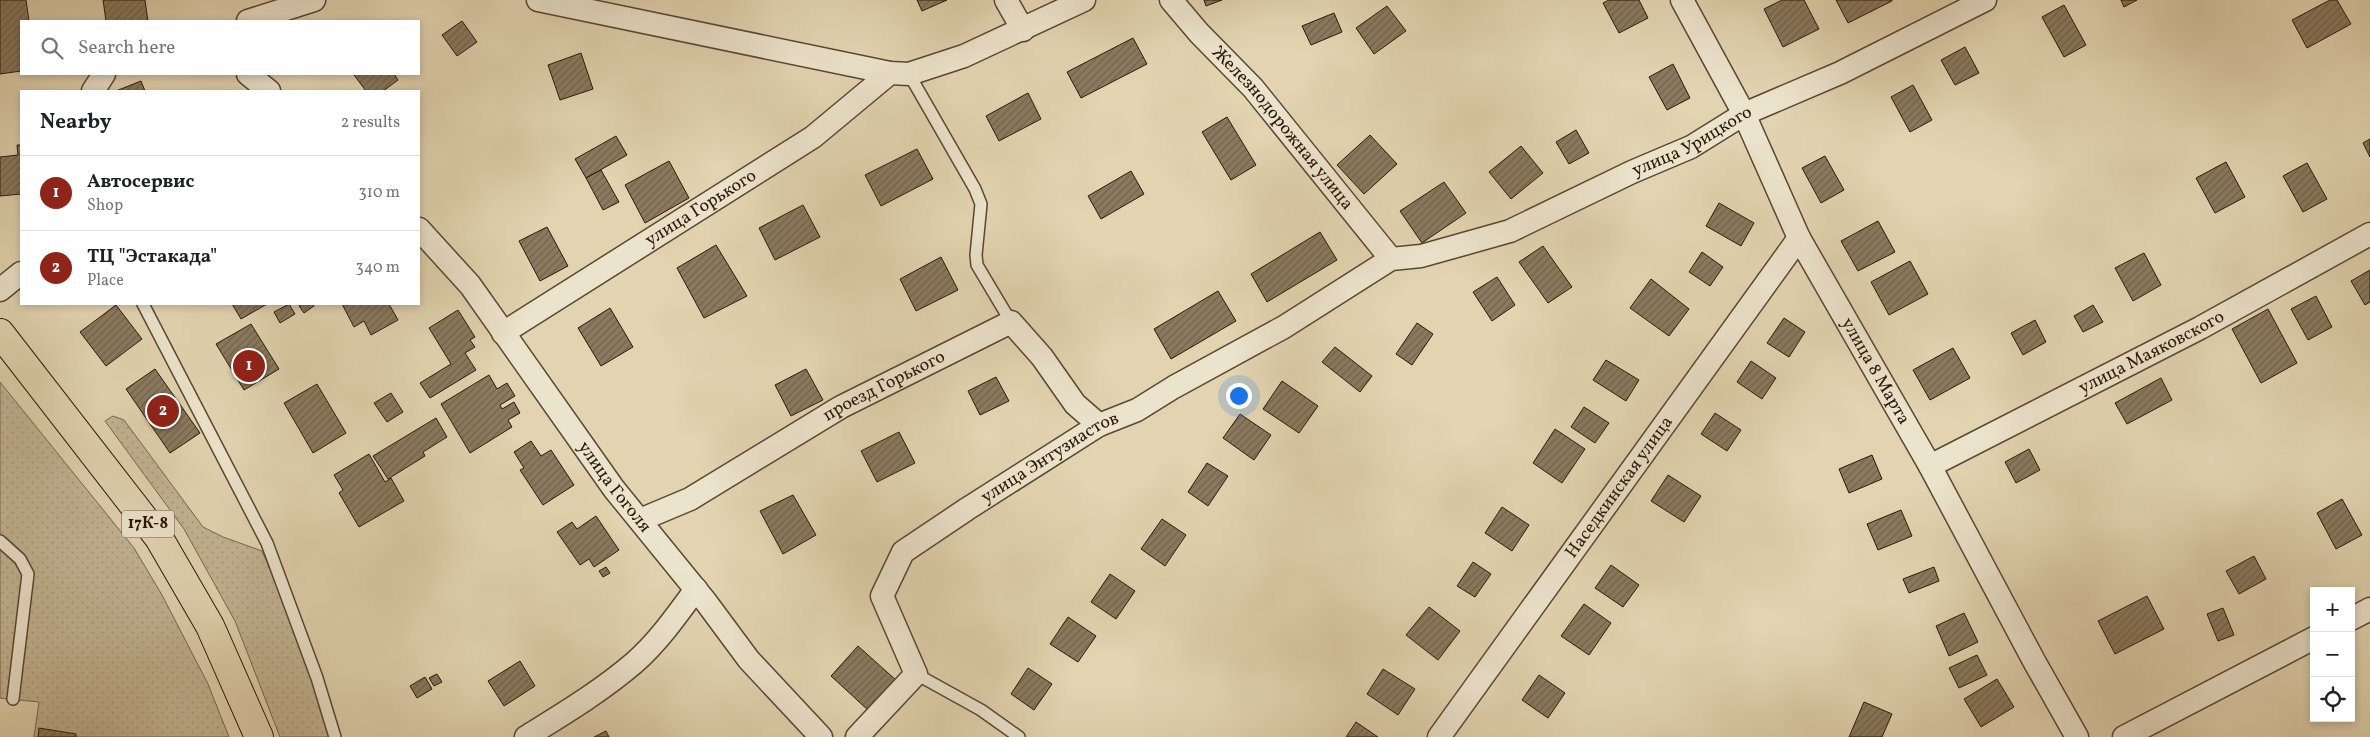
<!DOCTYPE html>
<meta charset="utf-8">
<style>
:root{--surface:#fff;--page:#f2f2f2;--text:#202124;--muted:#757577;--line:#e0e0e0;--accent:#8f2418}
body{margin:0;font-family:Vollkorn,serif;background:var(--page);color:var(--text)}
.controls{position:absolute;right:15px;bottom:15px;display:grid;overflow:hidden;border-radius:0px;box-shadow:0 2px 8px #0003}
.controls button{width:45px;height:45px;display:grid;place-items:center;padding:0;border:0;border-bottom:1px solid var(--line);background:var(--surface);color:var(--text);font:25px sans-serif}
.you{position:absolute;left:1238px;top:395px;width:18px;height:18px;margin:-12px;border:4px solid #fff;border-radius:50%;background:#1a73e8;box-shadow:0 0 0 8px #1a73e833}
.badge{display:grid;place-items:center;width:32px;height:32px;border-radius:50%;background:var(--accent);color:#fff;font-size:16px;font-weight:700}
.pin{position:absolute;translate:-50% -50%;border:2px solid #fff;box-shadow:0 1px 5px #0006}
.list{margin:0;padding:0;list-style:none}
h2{display:flex;justify-content:space-between;align-items:center;height:65px;margin:0;padding:0 20px;font-size:21px}
h2 small{font-size:16px;font-weight:400;color:var(--muted)}
.list li{display:grid;grid-template-columns:32px 1fr auto;gap:15px;align-items:center;box-sizing:border-box;height:75px;padding:0 20px;border-top:1px solid var(--line)}
.list b{display:block;font-size:19px;white-space:nowrap}
.list p{margin:0;font-size:16px;white-space:nowrap;color:var(--muted)}
.list em{font-size:16px;font-style:normal;color:var(--muted)}
.icon{flex:none;width:28px;height:28px;fill:none;stroke:currentColor;stroke-width:2;stroke-linecap:round;stroke-linejoin:round}
.map{position:relative;flex:none;width:2370px;height:737px;overflow:hidden}
.search{position:absolute;background:var(--surface);box-shadow:0 2px 8px #0003;left:20px;top:20px;width:400px;height:55px;display:flex;align-items:center;gap:12px;box-sizing:border-box;padding:0 18px;border-radius:0px;color:var(--muted);font-size:19px}
.panel{position:absolute;background:var(--surface);box-shadow:0 2px 8px #0003;left:20px;top:90px;width:400px;height:215px;border-radius:0px}
.map>svg:first-child{display:block}
</style>
<div class="map">
<svg width="2370" height="737" viewBox="0 0 2370 737">
<defs>
<pattern id="grass-dots" width="8" height="8" patternUnits="userSpaceOnUse" patternTransform="scale(1.25)"><rect width="8" height="8" fill="#c3b494"/><path d="M2 2h.1M6 6h.1" fill="none" stroke="#a89a7e" stroke-width="1.8" stroke-linecap="round"/></pattern>
<pattern id="building-hatch" width="6" height="6" patternUnits="userSpaceOnUse" patternTransform="scale(1.25)"><rect width="6" height="6" fill="#8a7a5f"/><path d="M-1 1l2-2M0 6l6-6M5 7l2-2" fill="none" stroke="#71634c"/></pattern>
</defs>
<rect width="100%" height="100%" fill="#e2d4b1"/>
<filter id="stains"><feTurbulence type="fractalNoise" baseFrequency=".004" numOctaves="4"/><feColorMatrix values="0 0 0 0 .2 0 0 0 0 .09 0 0 0 0 .02 0 0 0 .5 -.17"/></filter>
<radialGradient id="worn" r=".72"><stop offset=".6" stop-color="#630" stop-opacity="0"/><stop offset="1" stop-color="#630" stop-opacity=".3"/></radialGradient>
<g fill="url(#grass-dots)" stroke="#77664e">
<polygon points="0,382 134,548 162,595 208,684 229,737 34,737 39,702 0,698"/>
<polygon points="113,416 124,420 203,527 223,537 262,551 302,643 330,737 280,737 235,621 184,529 105,421"/>
</g>
<g fill="url(#building-hatch)" stroke="#2b1807">
<polygon points="0,0 26,0 29,21 21,21 21,71 0,74"/>
<polygon points="103,0 145,0 148,21 106,21"/>
<polygon points="917,0 947,0 922,11"/>
<polygon points="1204,0 1222,0 1206,6"/>
<polygon points="1609,0 1639,0 1648,18 1619,33 1603,3"/>
<polygon points="1782,0 1804,0 1819,29 1783,47 1764,9"/>
<polygon points="1836,0 1892,0 1892,1 1848,23"/>
<polygon points="2121,0 2137,0 2124,7"/>
<polygon points="2330,0 2337,0 2351,24 2307,48 2292,20"/>
<polygon points="2064,5 2086,45 2064,57 2042,17"/>
<polygon points="1387,6 1406,31 1374,54 1356,28"/>
<polygon points="1334,13 1342,32 1311,45 1302,26"/>
<polygon points="462,21 477,42 457,56 442,35"/>
<polygon points="1133,38 1147,64 1081,98 1067,72"/>
<polygon points="1965,47 1979,73 1955,85 1941,60"/>
<polygon points="581,53 593,89 560,100 548,65"/>
<polygon points="1673,64 1690,98 1667,110 1649,77"/>
<polygon points="357,74 394,74 398,80 383,91 366,91 354,75"/>
<polygon points="141,81 145,91 116,91"/>
<polygon points="1913,85 1932,120 1910,132 1891,97"/>
<polygon points="1028,93 1041,119 999,141 986,116"/>
<polygon points="1227,117 1256,165 1231,180 1202,132"/>
<polygon points="1576,130 1589,153 1569,164 1556,142"/>
<polygon points="1370,135 1397,164 1364,194 1337,165"/>
<polygon points="616,136 627,155 586,178 575,159"/>
<polygon points="2370,139 2370,157 2363,143"/>
<polygon points="17,145 21,145 21,194 0,196 0,157 18,155"/>
<polygon points="1521,146 1543,173 1511,199 1489,172"/>
<polygon points="917,149 933,179 881,206 865,175"/>
<polygon points="1825,156 1844,190 1821,203 1802,168"/>
<polygon points="669,161 689,198 645,223 625,185"/>
<polygon points="2226,162 2245,197 2215,213 2196,178"/>
<polygon points="2307,163 2327,199 2303,212 2283,176"/>
<polygon points="601,170 619,202 603,210 586,178"/>
<polygon points="1131,171 1144,194 1101,219 1088,196"/>
<polygon points="1444,182 1466,213 1422,243 1400,211"/>
<polygon points="1719,203 1754,223 1741,246 1706,226"/>
<polygon points="803,205 820,237 775,260 759,228"/>
<polygon points="1878,221 1895,252 1858,271 1841,241"/>
<polygon points="547,227 568,266 540,281 519,241"/>
<polygon points="1320,232 1337,260 1267,302 1251,274"/>
<polygon points="716,245 747,296 704,318 677,268"/>
<polygon points="1543,246 1572,287 1548,303 1519,262"/>
<polygon points="1702,252 1723,267 1710,286 1689,272"/>
<polygon points="2144,253 2161,285 2133,301 2115,268"/>
<polygon points="941,257 958,290 916,311 900,279"/>
<polygon points="1910,261 1928,294 1889,315 1871,282"/>
<polygon points="2370,270 2370,302 2365,305 2351,281"/>
<polygon points="1497,277 1515,305 1492,321 1473,292"/>
<polygon points="1651,279 1689,309 1669,336 1630,308"/>
<polygon points="1218,291 1236,321 1171,359 1154,329"/>
<polygon points="2316,296 2332,327 2308,340 2291,309"/>
<polygon points="232,304 267,304 241,319"/>
<polygon points="289,304 295,314 280,323 274,312"/>
<polygon points="302,304 313,304 314,306 304,313 299,306"/>
<polygon points="342,304 389,304 398,320 371,335 364,321 354,327"/>
<polygon points="116,305 142,339 106,366 80,332"/>
<polygon points="2093,305 2103,322 2083,332 2074,316"/>
<polygon points="610,308 633,347 601,366 578,328"/>
<polygon points="2268,309 2297,363 2261,383 2232,329"/>
<polygon points="458,310 475,337 470,340 475,347 465,353 476,370 430,398 420,383 451,364 429,328"/>
<polygon points="1784,318 1805,332 1789,357 1767,343"/>
<polygon points="2035,320 2046,342 2023,355 2011,333"/>
<polygon points="1417,323 1433,334 1412,365 1396,354"/>
<polygon points="251,324 279,369 244,390 216,344"/>
<polygon points="1335,347 1372,376 1360,392 1322,362"/>
<polygon points="1953,348 1970,378 1930,400 1913,370"/>
<polygon points="1606,360 1639,380 1626,401 1593,380"/>
<polygon points="1751,361 1776,378 1762,399 1737,382"/>
<polygon points="155,369 200,433 170,453 126,389"/>
<polygon points="806,369 823,400 791,416 775,385"/>
<polygon points="489,375 497,389 507,383 515,396 500,405 502,409 514,402 520,413 508,420 512,427 470,453 441,404"/>
<polygon points="996,377 1009,401 980,415 968,391"/>
<polygon points="2161,378 2172,400 2127,424 2115,403"/>
<polygon points="1282,381 1318,406 1299,433 1263,409"/>
<polygon points="317,384 346,433 313,453 284,403"/>
<polygon points="391,393 403,412 387,422 374,403"/>
<polygon points="1584,407 1609,423 1595,443 1571,427"/>
<polygon points="1715,413 1741,430 1727,451 1701,434"/>
<polygon points="1240,414 1271,435 1254,460 1223,438"/>
<polygon points="436,418 447,437 423,452 425,456 388,479 373,456"/>
<polygon points="1555,429 1585,449 1562,483 1533,463"/>
<polygon points="899,432 915,463 877,482 861,451"/>
<polygon points="531,441 541,456 551,450 574,485 543,505 520,470 524,468 514,452"/>
<polygon points="2029,449 2040,470 2016,483 2005,462"/>
<polygon points="369,454 385,482 391,478 404,501 359,527 339,493 343,490 334,475"/>
<polygon points="1872,455 1882,479 1849,493 1839,469"/>
<polygon points="1207,463 1228,476 1208,506 1188,492"/>
<polygon points="1668,475 1701,496 1684,522 1651,501"/>
<polygon points="793,495 816,535 783,554 760,511"/>
<polygon points="2342,499 2362,535 2336,549 2317,513"/>
<polygon points="1502,507 1529,525 1512,551 1485,533"/>
<polygon points="1901,510 1912,536 1878,550 1867,524"/>
<polygon points="596,516 619,550 594,567 589,559 580,565 557,532 572,522 577,529"/>
<polygon points="1162,519 1186,535 1165,566 1141,549"/>
<polygon points="2254,556 2266,579 2239,594 2226,571"/>
<polygon points="1473,562 1491,574 1475,597 1457,586"/>
<polygon points="1611,565 1639,585 1623,607 1595,588"/>
<polygon points="606,567 610,573 603,577 599,571"/>
<polygon points="1934,567 1939,581 1909,593 1903,579"/>
<polygon points="1110,574 1135,591 1116,619 1091,602"/>
<polygon points="2147,596 2164,629 2115,654 2098,621"/>
<polygon points="1584,604 1611,623 1589,655 1561,636"/>
<polygon points="1429,607 1460,631 1438,660 1406,635"/>
<polygon points="2223,608 2234,635 2218,641 2207,614"/>
<polygon points="1964,613 1978,642 1949,656 1936,626"/>
<polygon points="1068,617 1096,636 1078,662 1050,644"/>
<polygon points="858,646 897,681 869,711 831,676"/>
<polygon points="1977,655 1987,675 1959,688 1949,668"/>
<polygon points="520,661 535,686 504,706 488,681"/>
<polygon points="1028,668 1052,684 1034,710 1011,694"/>
<polygon points="1383,669 1415,689 1398,715 1367,694"/>
<polygon points="437,674 442,682 434,686 429,678"/>
<polygon points="1539,675 1565,693 1548,718 1522,700"/>
<polygon points="425,677 432,689 417,698 410,686"/>
<polygon points="1997,679 2014,707 1981,727 1964,699"/>
<polygon points="1864,702 1892,714 1882,737 1849,737"/>
<polygon points="1356,722 1378,737 1346,737"/>
<polygon points="39,728 76,734 76,737 38,737"/>
<polygon points="606,731 609,737 594,737"/>
</g>
<g fill="none" stroke-linecap="round" stroke-linejoin="round">
<defs>
<g id="service">
<polyline points="909,74 975,189 981,204 976,255 977,265 1011,322"/>
<polyline points="143,304 267,543 317,678 335,737"/>
<polyline points="0,541 20,559 28,574 13,699"/>
<polyline points="916,674 981,710 1019,737"/>
</g>
<g id="minor">
<polyline points="538,0 890,73 909,74 964,56 1084,0"/>
<polyline points="1006,0 1023,30"/>
<path id="s1" d="M1171 0 1199 33 1253 88 1391 259"/>
<path id="s2" d="M1682 0 1744 114 1799 238 1930 466 2034 661 2077 737"/>
<polyline points="248,21 314,0"/>
<polyline points="248,74 269,91"/>
<polyline points="93,91 104,74"/>
<path id="s3" d="M419 229 470 285 614 489 706 602 749 660 821 737"/>
<polyline points="0,290 21,273"/>
<path id="s4" d="M503 333 813 137 890 73"/>
<path id="s5" d="M1930 466 2200 328 2370 234"/>
<path id="s6" d="M640 520 690 499 841 407 1011 322 1042 357 1075 404 1099 425"/>
<polyline points="2351,619 2370,609"/>
<path d="M526 737C563 714 600 692 634 663 658 642 677 615 696 589"/>
<path id="s7" d="M857 737 916 674 882 596 903 552 967 509 1099 425 1137 410 1174 387 1284 327 1391 259 1421 256 1510 231 1632 172 1691 147 1744 114 1840 73 1985 0"/>
<path id="s8" d="M1439 737 1799 238"/>
<polyline points="2124,737 2314,638"/>
</g>
<polyline id="primary" points="0,333 159,538 210,626 259,737"/>
</defs>
<use href="#service" stroke="#594732" stroke-width="14"/>
<use href="#minor" stroke="#594732" stroke-width="25"/>
<use href="#primary" stroke="#2b1807" stroke-width="30"/>
<use href="#service" stroke="#ece3cc" stroke-width="11"/>
<use href="#minor" stroke="#ece3cc" stroke-width="22"/>
<use href="#primary" stroke="#e2d4b1" stroke-width="28"/>
</g>
<g text-anchor="middle" dominant-baseline="central" stroke-width="4" stroke-linejoin="round" paint-order="stroke">
<rect fill="#ece3cc" stroke="#655542" stroke-width="1" x="122" y="510.5" width="52" height="27" rx="4"/>
<g font-size="16" font-weight="bold" fill="#2b1807">
<text x="148" y="524">17К-8</text>
</g>
<g font-size="18" fill="#2b1807" stroke="#ece3cc">
<text stroke="none"><textPath href="#s1" startOffset="170">Железнодорожная улица</textPath></text>
<text stroke="none"><textPath href="#s7" startOffset="1116">улица Урицкого</textPath></text>
<text stroke="none"><textPath href="#s4" startOffset="234">улица Горького</textPath></text>
<text stroke="none"><textPath href="#s5" startOffset="249">улица Маяковского</textPath></text>
<text stroke="none"><textPath href="#s2" startOffset="419">улица 8 Марта</textPath></text>
<text stroke="none"><textPath href="#s6" startOffset="279">проезд Горького</textPath></text>
<text stroke="none"><textPath href="#s7" startOffset="395">улица Энтузиастов</textPath></text>
<text stroke="none"><textPath href="#s3" startOffset="324">улица Гоголя</textPath></text>
<text stroke="none"><textPath href="#s8" startOffset="308">Наседкинская улица</textPath></text>
</g>
</g>
<rect width="100%" height="100%" filter="url(#stains)"/>
<rect width="100%" height="100%" fill="url(#worn)"/>
</svg>
<div class="controls">
<button>+</button>
<button>−</button>
<button><svg class="icon" aria-label="locate" viewBox="0 0 24 24"><circle cx="12" cy="12" r="6"/><path d="M12 2v4M12 18v4M2 12h4M18 12h4"/></svg></button>
</div>
<div class="you"></div>
<div class="pin badge" style="left:249px;top:366px">1</div>
<div class="pin badge" style="left:163px;top:411px">2</div>
<div class="search"><svg class="icon" aria-label="search" viewBox="0 0 24 24"><circle cx="10" cy="10" r="6"/><path d="M15 15l6 6"/></svg>Search here</div>
<section class="panel">
<h2>Nearby<small>2 results</small></h2>
<ul class="list">
<li><span class="badge">1</span><div><b>Автосервис</b><p>Shop</p></div><em>310 m</em></li>
<li><span class="badge">2</span><div><b>ТЦ &quot;Эстакада&quot;</b><p>Place</p></div><em>340 m</em></li>
</ul>
</section>
</div>
